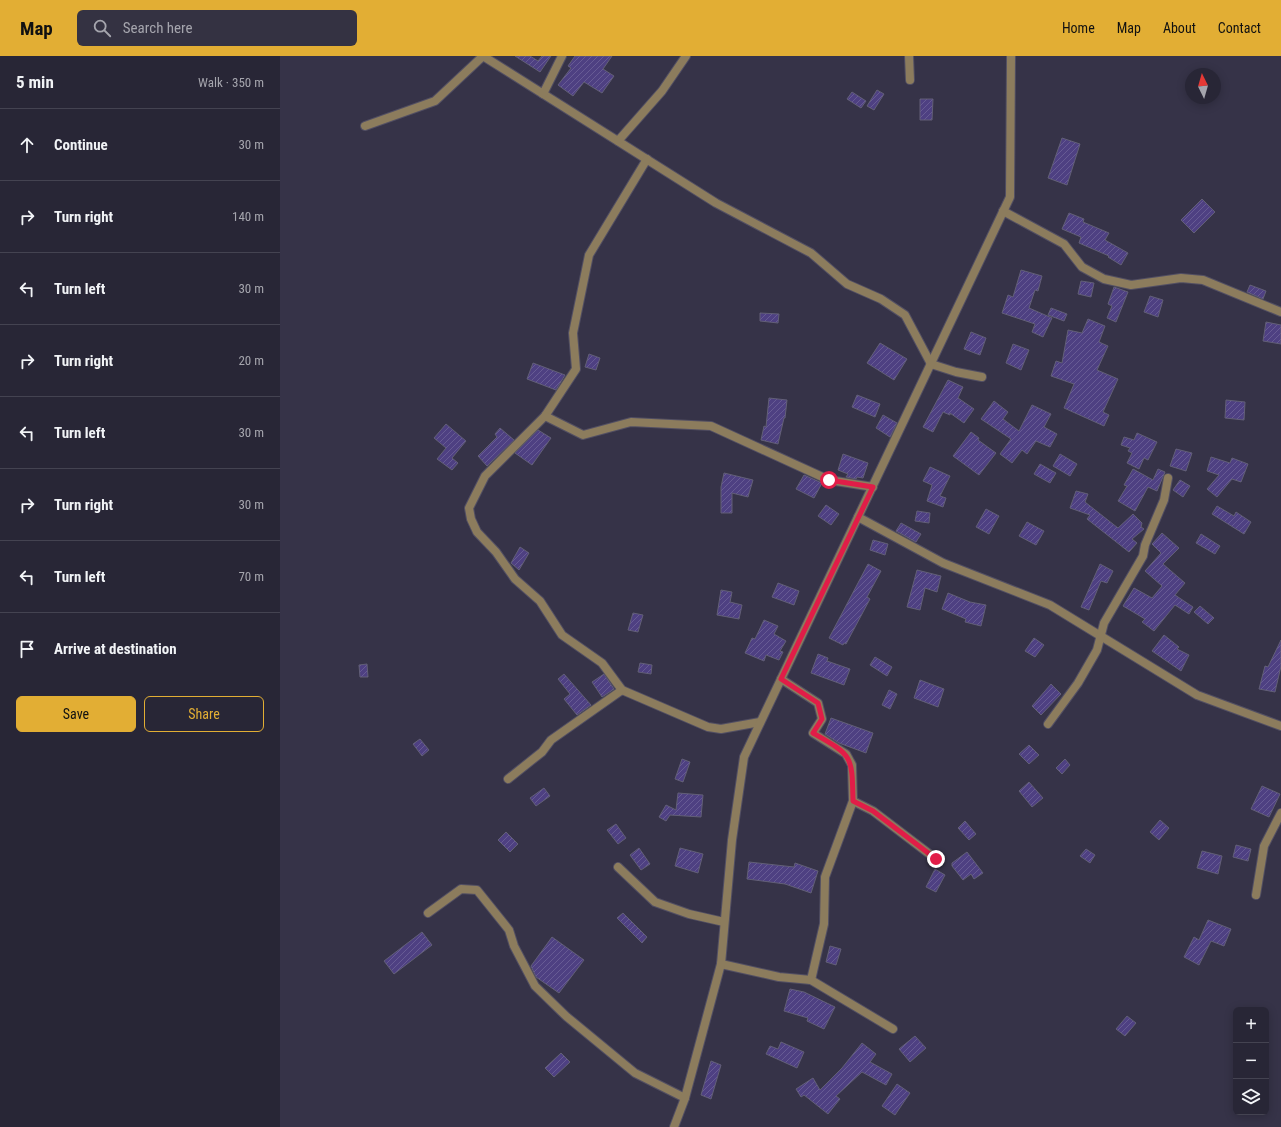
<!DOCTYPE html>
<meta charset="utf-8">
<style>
:root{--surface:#282636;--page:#343242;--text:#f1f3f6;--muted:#a5a5ad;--line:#444351;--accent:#e2ae34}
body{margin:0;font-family:"Roboto Condensed",sans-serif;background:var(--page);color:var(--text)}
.controls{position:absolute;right:12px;bottom:12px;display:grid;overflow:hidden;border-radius:6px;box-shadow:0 2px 10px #0003}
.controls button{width:36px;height:36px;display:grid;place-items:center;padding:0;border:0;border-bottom:1px solid var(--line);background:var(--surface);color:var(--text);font:20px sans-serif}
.compass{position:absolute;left:905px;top:12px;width:36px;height:36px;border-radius:50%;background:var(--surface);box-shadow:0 2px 10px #0003;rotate:355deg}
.stop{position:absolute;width:12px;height:12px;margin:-9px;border:3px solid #e11d48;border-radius:50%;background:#fff}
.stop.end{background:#e11d48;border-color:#fff;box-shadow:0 1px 4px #0008}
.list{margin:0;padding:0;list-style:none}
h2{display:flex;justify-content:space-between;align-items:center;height:52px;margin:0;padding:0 16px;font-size:17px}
h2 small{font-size:13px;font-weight:400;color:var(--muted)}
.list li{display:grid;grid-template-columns:26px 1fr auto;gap:12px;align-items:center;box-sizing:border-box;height:72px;padding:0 16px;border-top:1px solid var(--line)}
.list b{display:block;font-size:15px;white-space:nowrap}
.list em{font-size:13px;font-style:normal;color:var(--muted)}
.actions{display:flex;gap:8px;padding:12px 16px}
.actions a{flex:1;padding:9px 0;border:1px solid var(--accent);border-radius:6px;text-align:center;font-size:14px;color:var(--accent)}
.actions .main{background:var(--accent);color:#111}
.icon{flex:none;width:22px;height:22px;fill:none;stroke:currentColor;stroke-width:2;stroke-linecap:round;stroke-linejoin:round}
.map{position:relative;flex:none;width:1001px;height:1071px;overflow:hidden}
header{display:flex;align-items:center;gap:24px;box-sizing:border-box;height:56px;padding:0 20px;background:var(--accent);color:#111}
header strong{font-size:19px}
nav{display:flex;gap:22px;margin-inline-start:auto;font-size:14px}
.search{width:280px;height:36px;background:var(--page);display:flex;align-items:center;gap:10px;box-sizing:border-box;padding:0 14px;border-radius:6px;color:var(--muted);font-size:15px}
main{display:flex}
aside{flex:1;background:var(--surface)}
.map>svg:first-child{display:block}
</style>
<header>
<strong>Map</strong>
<div class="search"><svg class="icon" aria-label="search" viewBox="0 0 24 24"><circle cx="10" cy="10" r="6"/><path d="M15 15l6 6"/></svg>Search here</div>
<nav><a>Home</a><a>Map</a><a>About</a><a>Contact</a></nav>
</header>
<main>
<aside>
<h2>5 min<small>Walk · 350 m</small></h2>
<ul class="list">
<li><svg class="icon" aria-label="ahead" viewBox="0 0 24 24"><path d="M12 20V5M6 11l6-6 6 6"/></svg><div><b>Continue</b></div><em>30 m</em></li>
<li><svg class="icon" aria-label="right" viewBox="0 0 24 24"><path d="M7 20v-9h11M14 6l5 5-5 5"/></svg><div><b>Turn right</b></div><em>140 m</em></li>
<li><svg class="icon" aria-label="left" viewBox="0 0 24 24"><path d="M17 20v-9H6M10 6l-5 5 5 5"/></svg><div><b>Turn left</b></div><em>30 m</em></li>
<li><svg class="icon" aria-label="right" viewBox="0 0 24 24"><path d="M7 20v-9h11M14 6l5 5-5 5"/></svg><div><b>Turn right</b></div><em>20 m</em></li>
<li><svg class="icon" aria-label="left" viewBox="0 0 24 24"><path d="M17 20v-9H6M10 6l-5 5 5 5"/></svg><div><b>Turn left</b></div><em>30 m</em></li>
<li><svg class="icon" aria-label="right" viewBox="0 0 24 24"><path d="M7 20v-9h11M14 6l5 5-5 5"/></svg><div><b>Turn right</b></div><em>30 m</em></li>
<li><svg class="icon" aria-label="left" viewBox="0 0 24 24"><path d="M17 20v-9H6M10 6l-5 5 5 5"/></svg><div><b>Turn left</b></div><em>70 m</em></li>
<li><svg class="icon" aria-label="arrive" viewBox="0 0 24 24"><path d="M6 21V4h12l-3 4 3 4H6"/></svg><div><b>Arrive at destination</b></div></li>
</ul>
<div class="actions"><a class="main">Save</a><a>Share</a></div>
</aside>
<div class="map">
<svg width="1001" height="1071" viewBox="0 0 1001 1071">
<defs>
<pattern id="building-hatch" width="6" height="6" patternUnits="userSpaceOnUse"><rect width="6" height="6" fill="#4e4082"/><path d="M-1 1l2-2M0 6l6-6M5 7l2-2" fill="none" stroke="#675b94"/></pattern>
</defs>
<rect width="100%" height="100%" fill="#363348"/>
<g fill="url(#building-hatch)" stroke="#625f77">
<polygon points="235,0 250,0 258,5 262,0 271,0 260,16"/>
<polygon points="295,0 332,0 323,13 334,20 322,37 304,26 293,40 278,29 291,12 288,10"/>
<polygon points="597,34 604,38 594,54 587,50"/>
<polygon points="572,36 586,45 581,52 567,43"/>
<polygon points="640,43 653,43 652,64 640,64"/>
<polygon points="782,82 800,88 787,129 768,122"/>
<polygon points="922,143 935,156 914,177 901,164"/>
<polygon points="789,157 804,163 803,166 829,177 825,184 848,197 841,209 828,201 829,200 799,187 801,181 782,173"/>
<polygon points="741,214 762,220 758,235 755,234 749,252 772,262 763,281 752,276 755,268 722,257 728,239 733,241"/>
<polygon points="801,225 814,227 811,241 798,238"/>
<polygon points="970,229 986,235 983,243 967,236"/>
<polygon points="834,231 848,236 836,266 827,262 832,250 828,248"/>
<polygon points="870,240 883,244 878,261 864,256"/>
<polygon points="771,252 787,258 784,265 768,259"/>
<polygon points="480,257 499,258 498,267 480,265"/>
<polygon points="808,263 825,270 819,286 828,290 817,314 838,323 823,356 829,359 824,370 784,352 794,328 771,320 776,305 782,307 788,274 802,277"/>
<polygon points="986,266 1001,269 1001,288 983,285"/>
<polygon points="691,276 706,282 700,299 684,293"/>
<polygon points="600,287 627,303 614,324 587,307"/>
<polygon points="733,288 749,294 741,314 726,307"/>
<polygon points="309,298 320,302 316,314 305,311"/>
<polygon points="253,307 285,319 276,334 247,323"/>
<polygon points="668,324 683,331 678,342 694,353 684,367 670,357 670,359 663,356 653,376 643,371"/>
<polygon points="577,339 600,348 595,361 572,351"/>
<polygon points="489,342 507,344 505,362 504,362 498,388 481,384 484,370 486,371"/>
<polygon points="946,344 965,346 964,364 945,362"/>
<polygon points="714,345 728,356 723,363 739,375 752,349 771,358 764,371 777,378 770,391 756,385 747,398 742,394 732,407 720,398 731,383 701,363"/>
<polygon points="603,359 617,367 610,381 596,372"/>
<polygon points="166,368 186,385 172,402 178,407 172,414 157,403 166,392 154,382"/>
<polygon points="220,372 234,384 207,410 198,400 217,381 215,378"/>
<polygon points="258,374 271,382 252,409 235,397"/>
<polygon points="691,376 699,382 698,384 716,397 699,419 673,400"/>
<polygon points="857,377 877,386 868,404 864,402 859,413 847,407 852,397 848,395 850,392 841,389 844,381 854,384"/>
<polygon points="896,393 912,397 906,415 890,410"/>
<polygon points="563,398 588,407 583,422 577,421 576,423 566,421 568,418 558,414"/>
<polygon points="780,398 797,408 790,420 773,410"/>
<polygon points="931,401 950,407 952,402 968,408 961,426 952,423 937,441 927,433 939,419 927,415"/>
<polygon points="760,408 776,417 770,427 754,418"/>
<polygon points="650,411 670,420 660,440 666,442 663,451 647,445 652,429 643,425"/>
<polygon points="853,413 873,424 878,413 885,416 877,435 868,431 855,455 838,445 847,430 844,429"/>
<polygon points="444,417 473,424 468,441 452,437 452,457 441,457 441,431"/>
<polygon points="524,419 542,427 534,442 516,433"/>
<polygon points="900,424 910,430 903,441 893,434"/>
<polygon points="796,435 808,438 805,446 838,472 853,458 862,467 861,471 864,473 852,483 857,487 849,496 807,463 810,459 790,452"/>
<polygon points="546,449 559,458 551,469 538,460"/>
<polygon points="937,450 954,460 956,456 971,466 964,478 932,458"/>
<polygon points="706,453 719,460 709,478 696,471"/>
<polygon points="637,455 650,457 649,467 635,465"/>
<polygon points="747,466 764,475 756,489 739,480"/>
<polygon points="621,467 641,478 636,486 616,475"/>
<polygon points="882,477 899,492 883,508 905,527 895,539 913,551 909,558 895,549 874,575 862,566 865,563 843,550 854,532 872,542 882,530 865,515 881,497 872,488"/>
<polygon points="921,478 940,490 935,498 916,487"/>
<polygon points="593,484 608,488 605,499 590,494"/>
<polygon points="240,491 249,497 239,514 231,507"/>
<polygon points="588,508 601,515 587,541 590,543 566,588 564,587 563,589 549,582"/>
<polygon points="820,508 833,515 827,527 821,525 809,554 801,551"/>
<polygon points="637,514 661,520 657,536 645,532 640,554 627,551"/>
<polygon points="498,527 519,535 514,549 492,541"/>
<polygon points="441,534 452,536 450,546 462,549 459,563 437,559"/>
<polygon points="668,537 690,546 706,549 701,570 685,566 686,563 662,553"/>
<polygon points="920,550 934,562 928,568 914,556"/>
<polygon points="353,557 363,559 358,576 348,574"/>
<polygon points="484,564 498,570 494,578 506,585 500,595 503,596 499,604 486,599 484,605 465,597 472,582 475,583"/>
<polygon points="884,579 899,591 897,593 909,599 901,615 872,595"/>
<polygon points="754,582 764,589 755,601 745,595"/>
<polygon points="1001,584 1001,610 995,636 979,633 985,610 988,611"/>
<polygon points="538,598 548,602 547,605 570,613 564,629 531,617"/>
<polygon points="595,601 612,611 607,620 590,609"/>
<polygon points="360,607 372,609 371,618 358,616"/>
<polygon points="87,608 88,621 80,621 79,609"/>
<polygon points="284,618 311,649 297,659 284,643 290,638 278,623"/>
<polygon points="324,618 334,633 322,641 312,626"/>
<polygon points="640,624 664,633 658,651 634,642"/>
<polygon points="771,628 781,638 761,659 752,650"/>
<polygon points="609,634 617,638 610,653 602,649"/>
<polygon points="551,662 593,677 586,697 559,687 545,678"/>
<polygon points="140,683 149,694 142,700 133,688"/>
<polygon points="749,689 759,699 749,708 739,698"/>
<polygon points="402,703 410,706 403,726 395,723"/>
<polygon points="785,703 790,709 782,718 776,712"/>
<polygon points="749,726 763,742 752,751 739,735"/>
<polygon points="982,730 1000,738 989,761 971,753"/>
<polygon points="264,732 270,740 256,750 250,742"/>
<polygon points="398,737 423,739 421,761 390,759 386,765 379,761 386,749 396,754"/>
<polygon points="880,764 889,772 879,784 870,776"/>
<polygon points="685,765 696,778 689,784 678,772"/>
<polygon points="336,768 346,782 338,788 327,774"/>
<polygon points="226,776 238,788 230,796 218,784"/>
<polygon points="956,789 971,793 968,805 953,801"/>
<polygon points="359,792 370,808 361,814 350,799"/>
<polygon points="400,792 423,798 418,817 395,810"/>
<polygon points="806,793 815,799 810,807 800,800"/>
<polygon points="922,795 942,800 938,818 917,812"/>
<polygon points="687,796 703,817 694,823 691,818 683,824 672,810 672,807"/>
<polygon points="469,806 514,811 515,807 538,815 531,837 505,828 467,823"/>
<polygon points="655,813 665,819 656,836 646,831"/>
<polygon points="343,857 367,881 362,887 337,862"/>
<polygon points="928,864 951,873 944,890 931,885 919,909 904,901 914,881 919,884"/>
<polygon points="142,876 152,889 114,918 104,905"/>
<polygon points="272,881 304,904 279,937 256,921 251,910"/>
<polygon points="550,890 561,893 556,909 546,906"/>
<polygon points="510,933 524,936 555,951 544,973 527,965 528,962 504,955"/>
<polygon points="847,960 856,967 845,980 836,973"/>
<polygon points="635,980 646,992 630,1006 619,993"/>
<polygon points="501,986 524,996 517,1012 486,998 490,990 498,993"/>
<polygon points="582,987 596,998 590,1006 612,1018 606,1029 582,1016 556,1040 560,1043 548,1058 524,1039 521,1041 516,1033 533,1022 540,1034 562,1012"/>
<polygon points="281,997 290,1006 274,1021 265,1012"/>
<polygon points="431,1005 441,1009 431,1043 421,1039"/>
<polygon points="617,1028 630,1037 615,1059 602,1050"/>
</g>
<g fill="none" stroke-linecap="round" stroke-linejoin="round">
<defs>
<g id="minor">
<polyline points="203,0 436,147 531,197 567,228 601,243 625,259 651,308 676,316 702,321"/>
<polyline points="629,0 630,24"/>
<polyline points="263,38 282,0"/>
<polyline points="85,70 155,45 203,0"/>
<polyline points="338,85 382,35 406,0"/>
<polyline points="367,103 309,199 293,277 296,313 265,360 205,420 189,452 191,463 197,476 216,496 235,523 260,545 282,579 322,607 342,634 428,671 441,673 480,666"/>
<polyline points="723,155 784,188 802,211 824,223 851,229 901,222 923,224 1001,256"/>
<polyline points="265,360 303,379 351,366 431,370 549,424 593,431"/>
<polyline points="578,461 663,507 770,549 917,639 1001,670"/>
<polyline points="501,623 538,647 542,663 533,677 566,698 572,709 573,745 545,821 544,868 531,924"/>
<polyline points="768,668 798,627 817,594 824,567 863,500 865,489 884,444 888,422"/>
<polyline points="228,723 262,696 271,684 342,634"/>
<polyline points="573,745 593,755 656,803"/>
<polyline points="338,811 375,846 409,858 444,866"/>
<polyline points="976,839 984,790 1001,757"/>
<polyline points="148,857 181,833 197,834 229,874 234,890 255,930 287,961 355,1017 405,1042"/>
<polyline points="441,908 499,921 531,924 613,973"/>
<polyline points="394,1071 405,1042 441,908 452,784 464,701 730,141 731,0"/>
</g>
</defs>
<use href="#minor" stroke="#524f63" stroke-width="10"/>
<use href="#minor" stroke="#8c7c5d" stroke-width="8"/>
</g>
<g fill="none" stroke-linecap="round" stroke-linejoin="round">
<path stroke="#e11d48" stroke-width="5" d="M549 424 593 431 501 623 538 647 542 663 533 677C573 700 572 699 573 745L593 755 656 803"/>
</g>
</svg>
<div class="controls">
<button>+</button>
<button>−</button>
<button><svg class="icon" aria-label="layers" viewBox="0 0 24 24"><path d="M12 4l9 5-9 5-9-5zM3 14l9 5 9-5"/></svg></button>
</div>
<svg class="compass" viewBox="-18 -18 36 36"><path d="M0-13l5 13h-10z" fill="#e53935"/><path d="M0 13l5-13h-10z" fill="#a5a5ad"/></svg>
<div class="stop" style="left:549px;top:424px"></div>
<div class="stop end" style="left:656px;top:803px"></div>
</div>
</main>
